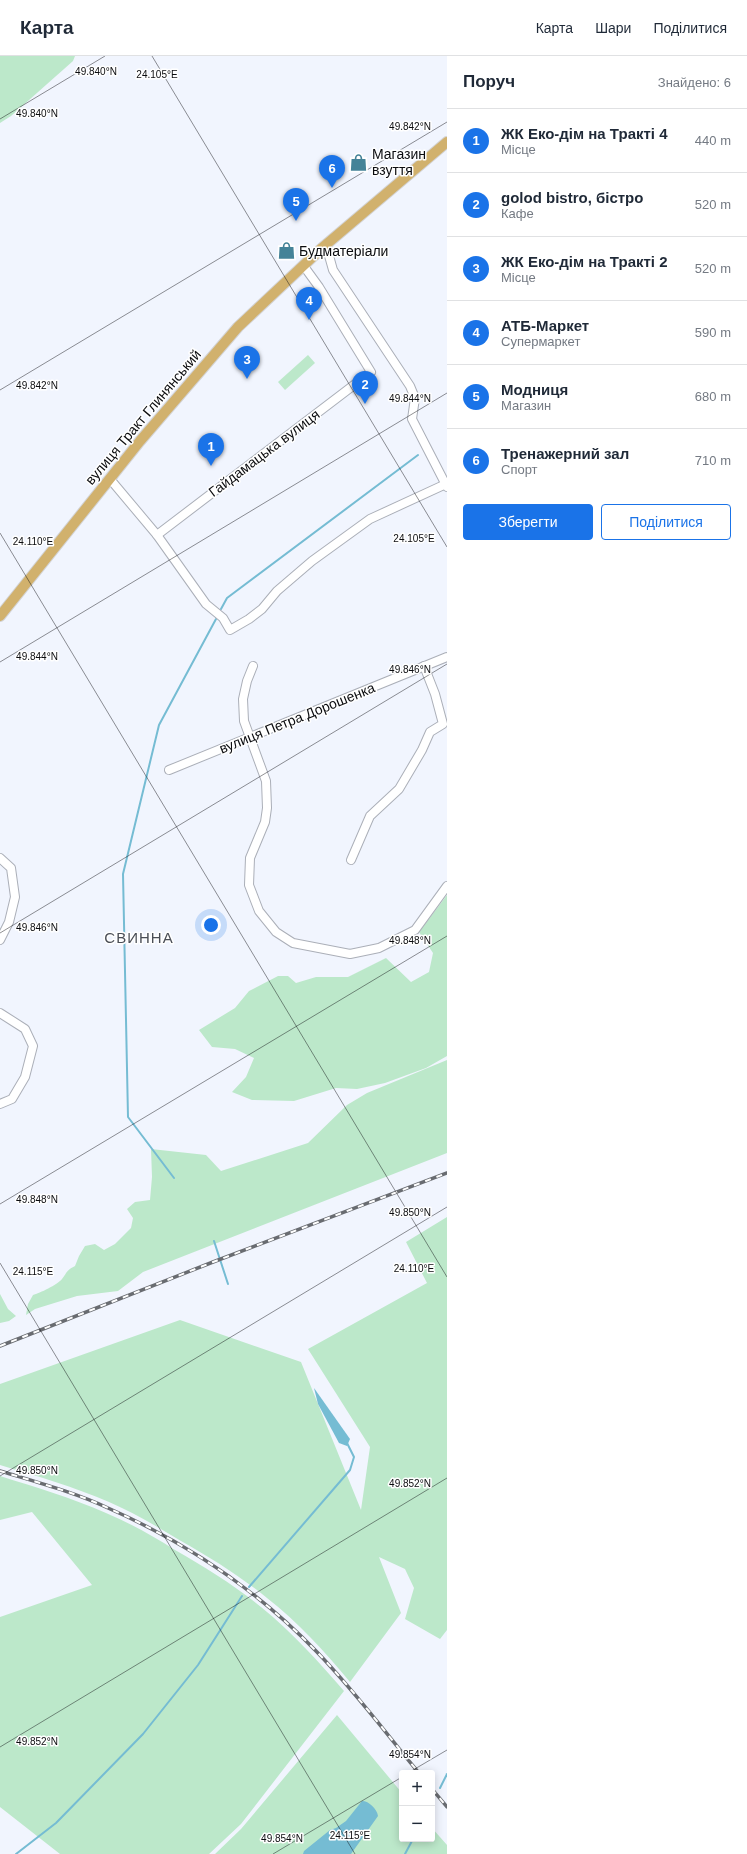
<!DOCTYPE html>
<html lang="uk">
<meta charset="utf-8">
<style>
:root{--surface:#fff;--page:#f2f2f3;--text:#1f2937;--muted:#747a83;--line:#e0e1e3;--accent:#1a73e8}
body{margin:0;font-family:Helvetica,sans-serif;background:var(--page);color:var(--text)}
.controls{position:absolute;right:12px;bottom:12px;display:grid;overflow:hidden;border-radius:4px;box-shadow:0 2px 10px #0003}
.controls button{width:36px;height:36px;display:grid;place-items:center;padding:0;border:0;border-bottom:1px solid var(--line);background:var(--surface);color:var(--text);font:20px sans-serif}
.you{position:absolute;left:211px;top:869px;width:14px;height:14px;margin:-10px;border:3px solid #fff;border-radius:50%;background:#1a73e8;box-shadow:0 0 0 6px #1a73e833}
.badge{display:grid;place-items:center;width:26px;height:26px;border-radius:50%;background:var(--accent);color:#fff;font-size:13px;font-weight:700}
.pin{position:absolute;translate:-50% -33px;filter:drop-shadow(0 1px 2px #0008)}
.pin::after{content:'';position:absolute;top:21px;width:14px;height:12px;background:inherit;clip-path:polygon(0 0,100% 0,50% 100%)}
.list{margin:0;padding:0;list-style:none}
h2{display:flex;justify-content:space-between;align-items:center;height:52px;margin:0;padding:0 16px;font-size:17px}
h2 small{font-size:13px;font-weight:400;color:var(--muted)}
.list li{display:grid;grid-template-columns:26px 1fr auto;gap:12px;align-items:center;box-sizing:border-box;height:64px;padding:0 16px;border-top:1px solid var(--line)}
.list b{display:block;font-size:15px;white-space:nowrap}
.list p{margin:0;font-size:13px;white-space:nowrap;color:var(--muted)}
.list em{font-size:13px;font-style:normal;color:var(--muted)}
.actions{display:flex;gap:8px;padding:12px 16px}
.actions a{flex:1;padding:9px 0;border:1px solid var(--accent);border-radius:4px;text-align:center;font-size:14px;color:var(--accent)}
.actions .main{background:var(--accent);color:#fff}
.map{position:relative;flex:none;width:447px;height:1798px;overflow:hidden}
header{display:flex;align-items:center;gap:24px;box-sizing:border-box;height:56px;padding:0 20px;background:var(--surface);border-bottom:1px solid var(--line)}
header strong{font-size:19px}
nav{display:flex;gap:22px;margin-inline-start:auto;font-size:14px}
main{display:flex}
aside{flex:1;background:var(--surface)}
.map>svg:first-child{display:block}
</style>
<header>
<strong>Карта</strong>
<nav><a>Карта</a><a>Шари</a><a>Поділитися</a></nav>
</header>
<main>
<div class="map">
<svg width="447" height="1798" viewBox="0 0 447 1798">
<rect width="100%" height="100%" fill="#f1f5fe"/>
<g fill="#bce8ca">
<polygon points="0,0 75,0 73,5 11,60 0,67"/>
<polygon points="308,299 315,307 285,334 278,326"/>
<polygon points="447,839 447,1000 426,1012 385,1027 357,1033 336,1032 294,1045 252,1044 232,1036 246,1021 254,1002 235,993 212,991 199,974 235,952 249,935 278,920 288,920 296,927 316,921 348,921 386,902 411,926 429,916 433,897 419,876"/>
<path d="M447 1004V1097L143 1216 118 1235 77 1240 35 1253 26 1259 28 1248 33 1239C40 1237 57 1229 62 1223 68 1215 66 1215 75 1210L79 1200 85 1190 95 1188 104 1194 115 1188 131 1172 133 1162 127 1153 135 1146 150 1144 152 1121 151 1093 206 1099 221 1115 308 1087 347 1049 367 1037Z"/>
<path d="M447 1161V1574L440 1583 405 1563 414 1532 405 1513 379 1501 401 1557 350 1626C325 1596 298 1566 267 1542 240 1520 211 1502 181 1485 158 1471 134 1457 109 1446 74 1431 37 1420 0 1409V1328L180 1264 301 1306 361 1454 370 1391 308 1293 427 1227 406 1186Z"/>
<polygon points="0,1238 8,1253 16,1260 9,1265 0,1267"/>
<path d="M0 1420C35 1431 72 1442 106 1457 130 1467 153 1480 175 1494 205 1511 234 1529 261 1551 292 1576 318 1605 344 1635L241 1768 209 1798H60L0 1751V1561L92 1529 32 1456 0 1464Z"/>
<polygon points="337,1659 402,1737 402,1783 432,1783 432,1772 447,1789 447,1798 215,1798 241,1773"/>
</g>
<g fill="#75bcd3">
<polygon points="314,1332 350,1383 347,1390 339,1387 318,1348"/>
<path d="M362 1745C369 1745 377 1753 378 1760L351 1798H303L304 1795 330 1774 336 1772 346 1765Z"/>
</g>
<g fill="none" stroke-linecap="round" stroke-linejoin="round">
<g stroke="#75bcd3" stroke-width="2">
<polyline points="221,553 227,542 418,399"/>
<polyline points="174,1122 128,1061 123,818 159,669 216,563"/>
<polyline points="214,1185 228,1228"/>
<polyline points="249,1531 350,1414 354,1401 347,1387"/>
<polyline points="440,1732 447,1718"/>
<polyline points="16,1798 56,1767 143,1678 198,1609 242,1540"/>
<polyline points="405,1798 413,1783"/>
</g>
<defs>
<g id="minor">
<polyline points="326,189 333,214 410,330 415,342 412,363 447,431"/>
<polyline points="110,423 157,479 206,548 223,562 230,574 249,563 262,553 277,535 312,505 370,463 446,428"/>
<polyline points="157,479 371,316 319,231 303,209"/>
<polyline points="253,610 247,625 243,643 244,665 266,725 267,752 265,766 250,802 249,829 259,855 276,876 293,887 350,898 379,892 415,874 447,830"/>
<polyline points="169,714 447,601"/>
<polyline points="0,802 11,812 15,841 9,866 0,884"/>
<polyline points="351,804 370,760 399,733 422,694 430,676 443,668 435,638 424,610"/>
<polyline points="0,957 25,973 33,990 25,1021 12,1043 0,1048"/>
</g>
<polyline id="major" points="0,560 140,385 238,271 322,192 447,86"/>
</defs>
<use href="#minor" stroke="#abafb8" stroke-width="10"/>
<use href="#major" stroke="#d3d3d4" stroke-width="12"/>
<use href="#minor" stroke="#fff" stroke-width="8"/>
<use href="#major" stroke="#d1b16d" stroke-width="10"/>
<defs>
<g id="rail">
<polyline points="0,1290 213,1206 447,1117"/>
<path d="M0 1415C36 1426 74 1436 108 1452 185 1486 257 1534 316 1595 353 1633 385 1676 419 1717"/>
<polyline points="432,1733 447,1751"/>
</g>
</defs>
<use href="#rail" stroke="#696c71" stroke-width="3.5"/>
<use href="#rail" stroke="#fff" stroke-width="2" stroke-dasharray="6" stroke-linecap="butt"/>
</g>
<path fill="none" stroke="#0b0c0f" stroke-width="1" stroke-opacity="0.45" d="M152 0 447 491M0 63 105 0M0 334 447 66M0 477 447 1221M0 606 447 337M0 877 447 608M0 1148 447 880M0 1207 355 1798M0 1420 447 1151M0 1691 447 1422M408 1717 447 1694M273 1798 402 1721"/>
<defs>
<symbol id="shop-bare" viewBox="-9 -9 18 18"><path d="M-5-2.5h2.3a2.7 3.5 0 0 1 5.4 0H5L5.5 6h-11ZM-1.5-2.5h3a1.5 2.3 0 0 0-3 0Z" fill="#448398" stroke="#fff" stroke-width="2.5" paint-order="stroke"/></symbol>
</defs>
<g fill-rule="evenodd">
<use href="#shop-bare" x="346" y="94" width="25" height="25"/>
<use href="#shop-bare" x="274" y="182" width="25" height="25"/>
</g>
<g text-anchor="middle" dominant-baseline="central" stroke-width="3" stroke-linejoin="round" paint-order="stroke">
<g font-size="14" fill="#0b0c0f" stroke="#fff" text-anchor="start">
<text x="372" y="98">Магазин<tspan x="372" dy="16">взуття</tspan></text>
<text x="299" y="195">Будматеріали</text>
</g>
<g font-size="14" fill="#0b0c0f" stroke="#fff">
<text transform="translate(143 361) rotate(-50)">вулиця Тракт Глинянський</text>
<text transform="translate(264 397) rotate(-37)">Гайдамацька вулиця</text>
<text transform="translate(297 662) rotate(-22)">вулиця Петра Дорошенка</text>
</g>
<g font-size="15" letter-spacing="1" fill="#4a4e56" stroke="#fff">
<text x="139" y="881">СВИННА</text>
</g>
</g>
<g font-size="10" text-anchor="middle" fill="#0b0c0f" stroke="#fff" stroke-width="3" stroke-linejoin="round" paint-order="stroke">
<text x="96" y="19">49.840°N</text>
<text x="157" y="22">24.105°E</text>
<text x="37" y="61">49.840°N</text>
<text x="410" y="74">49.842°N</text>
<text x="37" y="333">49.842°N</text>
<text x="410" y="346">49.844°N</text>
<text x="414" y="486">24.105°E</text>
<text x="33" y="489">24.110°E</text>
<text x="37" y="604">49.844°N</text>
<text x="410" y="617">49.846°N</text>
<text x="37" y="875">49.846°N</text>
<text x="410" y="888">49.848°N</text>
<text x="37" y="1147">49.848°N</text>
<text x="410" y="1160">49.850°N</text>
<text x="414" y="1216">24.110°E</text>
<text x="33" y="1219">24.115°E</text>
<text x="37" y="1418">49.850°N</text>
<text x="410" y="1431">49.852°N</text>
<text x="37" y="1689">49.852°N</text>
<text x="410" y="1702">49.854°N</text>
<text x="350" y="1783">24.115°E</text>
<text x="282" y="1786">49.854°N</text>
</g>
</svg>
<div class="controls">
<button>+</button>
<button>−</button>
</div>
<div class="you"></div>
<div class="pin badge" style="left:211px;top:410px">1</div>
<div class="pin badge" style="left:365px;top:348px">2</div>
<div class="pin badge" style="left:247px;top:323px">3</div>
<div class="pin badge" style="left:309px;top:264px">4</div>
<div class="pin badge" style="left:296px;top:165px">5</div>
<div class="pin badge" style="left:332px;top:132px">6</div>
</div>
<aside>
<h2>Поруч<small>Знайдено: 6</small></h2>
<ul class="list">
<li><span class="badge">1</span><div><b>ЖК Еко-дім на Тракті 4</b><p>Місце</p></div><em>440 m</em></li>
<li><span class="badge">2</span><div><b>golod bistro, бістро</b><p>Кафе</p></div><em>520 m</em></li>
<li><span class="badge">3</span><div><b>ЖК Еко-дім на Тракті 2</b><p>Місце</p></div><em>520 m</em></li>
<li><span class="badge">4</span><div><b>АТБ-Маркет</b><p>Супермаркет</p></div><em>590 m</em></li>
<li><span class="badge">5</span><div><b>Модниця</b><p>Магазин</p></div><em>680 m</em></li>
<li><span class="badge">6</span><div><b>Тренажерний зал</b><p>Спорт</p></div><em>710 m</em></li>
</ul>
<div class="actions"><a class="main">Зберегти</a><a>Поділитися</a></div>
</aside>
</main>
